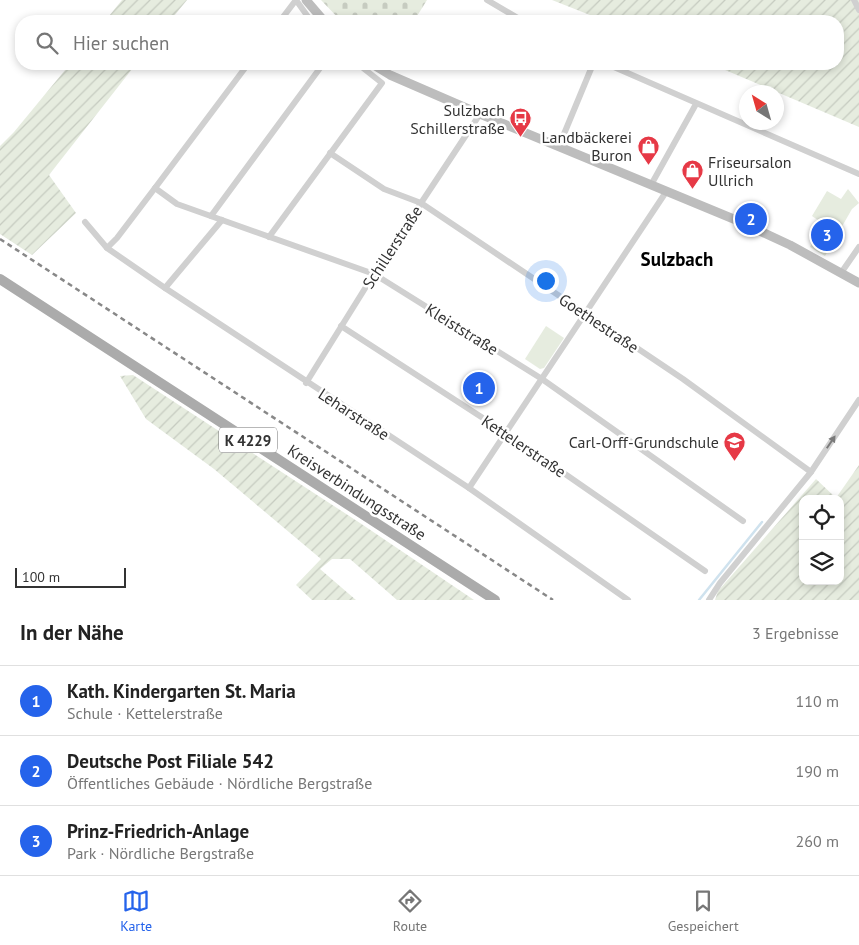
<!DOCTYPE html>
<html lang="de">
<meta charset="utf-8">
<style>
:root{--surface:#fff;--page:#f2f2f2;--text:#222;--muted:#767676;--line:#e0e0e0;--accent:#2563eb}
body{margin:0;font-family:"PT Sans",sans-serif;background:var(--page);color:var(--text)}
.controls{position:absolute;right:15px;bottom:15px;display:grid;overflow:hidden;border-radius:10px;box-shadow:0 2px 8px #0003}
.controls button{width:45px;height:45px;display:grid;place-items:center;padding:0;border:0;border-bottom:1px solid var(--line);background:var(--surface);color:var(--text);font:25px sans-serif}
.compass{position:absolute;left:739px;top:85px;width:45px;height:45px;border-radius:50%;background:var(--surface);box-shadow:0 2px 8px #0003;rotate:323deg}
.scale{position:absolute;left:15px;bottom:12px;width:111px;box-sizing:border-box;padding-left:5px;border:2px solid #333;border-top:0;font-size:14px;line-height:18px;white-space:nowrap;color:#333;-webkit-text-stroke:4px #fff;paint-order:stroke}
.you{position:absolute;left:545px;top:280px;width:18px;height:18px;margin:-12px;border:4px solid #fff;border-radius:50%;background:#1a73e8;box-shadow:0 0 0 8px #1a73e833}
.badge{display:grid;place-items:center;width:32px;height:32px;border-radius:50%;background:var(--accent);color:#fff;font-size:16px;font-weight:700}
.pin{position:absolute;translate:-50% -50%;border:2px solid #fff;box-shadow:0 1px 5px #0006}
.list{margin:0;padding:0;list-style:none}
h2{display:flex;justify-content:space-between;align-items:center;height:65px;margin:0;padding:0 20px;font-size:21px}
h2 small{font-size:16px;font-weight:400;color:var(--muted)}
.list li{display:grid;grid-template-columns:32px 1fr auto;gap:15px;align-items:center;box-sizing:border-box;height:70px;padding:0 20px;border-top:1px solid var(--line)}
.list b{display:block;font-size:19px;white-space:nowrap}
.list p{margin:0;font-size:16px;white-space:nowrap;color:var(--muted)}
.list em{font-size:16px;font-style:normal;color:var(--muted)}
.icon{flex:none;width:28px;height:28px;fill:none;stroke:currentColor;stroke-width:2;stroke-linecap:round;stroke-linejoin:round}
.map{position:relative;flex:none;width:859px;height:600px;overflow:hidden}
.search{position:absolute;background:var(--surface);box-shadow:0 2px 8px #0003;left:15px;right:15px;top:15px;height:55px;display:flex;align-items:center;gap:12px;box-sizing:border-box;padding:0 18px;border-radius:20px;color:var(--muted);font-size:19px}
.sheet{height:275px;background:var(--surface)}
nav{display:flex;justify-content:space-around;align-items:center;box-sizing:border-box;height:70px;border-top:1px solid var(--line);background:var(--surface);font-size:14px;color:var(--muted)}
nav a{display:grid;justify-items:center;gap:2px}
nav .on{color:var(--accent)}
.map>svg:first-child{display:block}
</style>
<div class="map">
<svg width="859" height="600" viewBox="0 0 859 600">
<defs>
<pattern id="cemetery-stones" width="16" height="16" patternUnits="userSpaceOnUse" patternTransform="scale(1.25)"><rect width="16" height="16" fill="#e6ecdf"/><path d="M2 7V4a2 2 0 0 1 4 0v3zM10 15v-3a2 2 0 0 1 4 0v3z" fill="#c6cbc0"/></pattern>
<pattern id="garden-furrows" width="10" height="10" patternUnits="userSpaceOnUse" patternTransform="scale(1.25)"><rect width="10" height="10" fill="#e6ecdf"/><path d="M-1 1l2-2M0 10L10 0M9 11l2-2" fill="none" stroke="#c6cbc0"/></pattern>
</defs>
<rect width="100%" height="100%" fill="#fff"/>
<polygon fill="url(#cemetery-stones)" points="321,0 427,0 414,21 341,21"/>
<g fill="#e6ecdf">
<polygon points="848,189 859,203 852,209 825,256 810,247 822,223 812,216 827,191 841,199"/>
<polygon points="546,326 564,338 544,368 540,369 525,359"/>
</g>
<g fill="url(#garden-furrows)" fill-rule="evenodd">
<polygon points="122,0 187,0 170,21 105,21"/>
<polygon points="552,0 859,0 859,127 711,64 838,64 838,21 605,21"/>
<polygon points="70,64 136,64 49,175 76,213 32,255 0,234 0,146 14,132"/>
<polygon points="133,375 360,523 474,600 397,600 350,559 332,559 320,569 356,600 312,600 296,585 321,559 214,469 146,419 120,376"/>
<path d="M859 465V600H715L718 591 816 479 836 498ZM803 499H840V581H803Z"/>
</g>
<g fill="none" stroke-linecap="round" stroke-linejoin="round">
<polyline stroke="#cfe2ee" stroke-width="2.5" points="699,600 762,522"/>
<g stroke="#d0d0d0" stroke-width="6">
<polyline points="296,0 311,21"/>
<polyline points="487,0 523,21"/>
<polyline points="854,0 859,10"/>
<polyline points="280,21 296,0"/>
<polyline points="607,64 859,174"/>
<polyline points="559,146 593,64"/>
<polyline points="330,153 384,189 421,203 683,379 811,472"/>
<polyline points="651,185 696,104"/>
<polyline points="155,188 177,204 374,274 542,379 743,521"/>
<polyline points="211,216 323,64"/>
<polyline points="85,222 107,248 165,288 469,488 628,600"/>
<polyline points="269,237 382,83 358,64"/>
<polyline points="107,248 117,238 155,188 248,64"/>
<polyline points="841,273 859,247"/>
<polyline points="165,288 222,220"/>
<polyline points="341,326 506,433 705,571"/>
<polyline points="306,383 374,274 480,114"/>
<polyline points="469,488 666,192"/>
<polyline points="709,600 720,583 811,472 859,400"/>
</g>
<g stroke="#bdbdbd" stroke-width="9">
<polyline points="306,0 324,21"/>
<polyline points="372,64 390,75 480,114 736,220 790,245 859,283"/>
</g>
<polyline stroke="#ababab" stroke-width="10" points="0,279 495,600"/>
<polyline stroke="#888" stroke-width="2.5" stroke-dasharray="5 4" stroke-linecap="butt" points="0,239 553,600"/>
</g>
<defs><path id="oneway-solid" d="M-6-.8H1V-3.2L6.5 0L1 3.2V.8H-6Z" transform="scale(1.25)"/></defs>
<use fill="#7a7a7a" href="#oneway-solid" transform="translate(831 442) rotate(-56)"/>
<defs>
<symbol id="bus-pin" viewBox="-11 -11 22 30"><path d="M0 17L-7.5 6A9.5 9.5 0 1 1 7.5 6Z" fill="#e63946" stroke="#fff"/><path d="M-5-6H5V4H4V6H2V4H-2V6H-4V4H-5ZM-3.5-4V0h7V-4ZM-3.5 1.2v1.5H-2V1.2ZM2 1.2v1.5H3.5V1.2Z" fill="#fff"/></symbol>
<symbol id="shop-pin" viewBox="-11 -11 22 30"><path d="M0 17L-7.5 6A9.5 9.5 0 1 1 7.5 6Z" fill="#e63946" stroke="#fff"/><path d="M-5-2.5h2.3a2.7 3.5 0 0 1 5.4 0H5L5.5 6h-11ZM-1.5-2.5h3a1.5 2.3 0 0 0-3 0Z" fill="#fff"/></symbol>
<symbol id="school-pin" viewBox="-11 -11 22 30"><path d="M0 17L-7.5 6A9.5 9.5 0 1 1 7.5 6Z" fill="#e63946" stroke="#fff"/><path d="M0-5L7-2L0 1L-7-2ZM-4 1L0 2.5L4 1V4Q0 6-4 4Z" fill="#fff"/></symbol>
</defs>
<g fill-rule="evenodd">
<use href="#bus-pin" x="508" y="106" width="25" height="34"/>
<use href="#shop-pin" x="636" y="134" width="25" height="34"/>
<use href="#shop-pin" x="680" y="158" width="25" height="34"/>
<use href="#school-pin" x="722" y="430" width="25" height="34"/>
</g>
<g text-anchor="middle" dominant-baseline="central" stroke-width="5" stroke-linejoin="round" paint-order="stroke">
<rect fill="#fff" stroke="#707070" stroke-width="1" x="219" y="427.5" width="58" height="25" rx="4"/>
<g font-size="15" font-weight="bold" fill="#333">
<text x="248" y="440">K 4229</text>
</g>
<g font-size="16" fill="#333" stroke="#fff" text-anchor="end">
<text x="505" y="110">Sulzbach<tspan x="505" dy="18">Schillerstraße</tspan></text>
<text x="632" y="137">Landbäckerei<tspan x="632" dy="18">Buron</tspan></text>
<text x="708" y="162" text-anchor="start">Friseursalon<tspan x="708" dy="18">Ullrich</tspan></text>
<text x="719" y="442">Carl-Orff-Grundschule</text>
</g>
<g font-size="16" fill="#333" stroke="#fff">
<text transform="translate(392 247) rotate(-57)">Schillerstraße</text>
<text transform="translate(599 323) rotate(34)">Goethestraße</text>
<text transform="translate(462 329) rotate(32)">Kleiststraße</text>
<text transform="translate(354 414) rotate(33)">Leharstraße</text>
<text transform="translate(524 446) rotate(34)">Kettelerstraße</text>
<text transform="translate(357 492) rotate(33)">Kreisverbindungsstraße</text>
</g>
<g font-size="19" font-weight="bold" fill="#000" stroke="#fff">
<text x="677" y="259">Sulzbach</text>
</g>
</g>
</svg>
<div class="controls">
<button><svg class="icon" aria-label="locate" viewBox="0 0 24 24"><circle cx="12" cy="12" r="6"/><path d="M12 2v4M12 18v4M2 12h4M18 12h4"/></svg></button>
<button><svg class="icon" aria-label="layers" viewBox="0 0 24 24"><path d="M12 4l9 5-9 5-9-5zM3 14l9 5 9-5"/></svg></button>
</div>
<svg class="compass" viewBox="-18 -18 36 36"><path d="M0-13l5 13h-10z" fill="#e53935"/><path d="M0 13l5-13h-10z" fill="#767676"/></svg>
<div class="scale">100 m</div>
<div class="you"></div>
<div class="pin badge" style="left:479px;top:388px">1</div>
<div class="pin badge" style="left:751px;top:219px">2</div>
<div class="pin badge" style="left:827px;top:235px">3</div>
<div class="search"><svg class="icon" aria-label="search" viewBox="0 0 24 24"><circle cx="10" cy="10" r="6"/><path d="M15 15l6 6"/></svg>Hier suchen</div>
</div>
<section class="sheet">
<h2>In der Nähe<small>3 Ergebnisse</small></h2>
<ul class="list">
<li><span class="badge">1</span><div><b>Kath. Kindergarten St. Maria</b><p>Schule · Kettelerstraße</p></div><em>110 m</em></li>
<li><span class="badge">2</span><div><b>Deutsche Post Filiale 542</b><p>Öffentliches Gebäude · Nördliche Bergstraße</p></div><em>190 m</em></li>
<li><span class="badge">3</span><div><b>Prinz-Friedrich-Anlage</b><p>Park · Nördliche Bergstraße</p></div><em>260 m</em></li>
</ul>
</section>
<nav>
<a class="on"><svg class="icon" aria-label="map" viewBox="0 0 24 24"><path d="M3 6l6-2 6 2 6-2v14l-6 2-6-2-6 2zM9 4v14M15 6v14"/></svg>Karte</a>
<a><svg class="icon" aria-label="directions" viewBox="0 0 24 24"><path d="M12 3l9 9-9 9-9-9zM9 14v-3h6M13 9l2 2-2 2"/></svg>Route</a>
<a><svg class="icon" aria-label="saved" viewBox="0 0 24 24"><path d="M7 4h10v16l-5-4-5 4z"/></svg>Gespeichert</a>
</nav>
